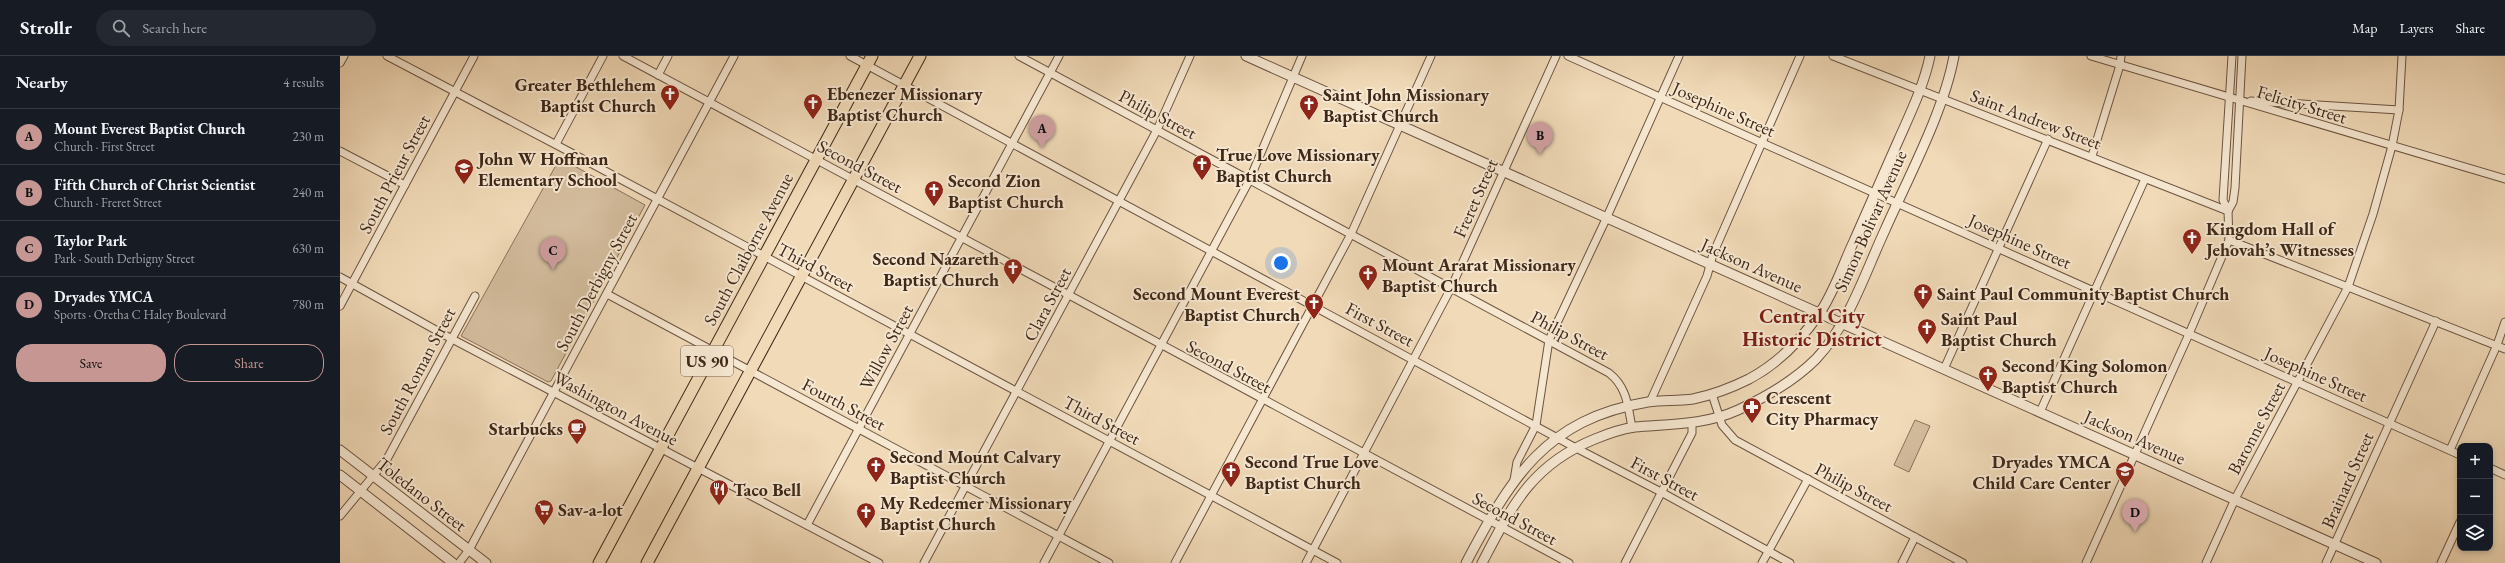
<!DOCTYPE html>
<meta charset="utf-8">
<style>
:root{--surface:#171b24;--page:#242831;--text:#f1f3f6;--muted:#9ea1a6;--line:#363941;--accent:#c59692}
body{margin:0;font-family:"EB Garamond",serif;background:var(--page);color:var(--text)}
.controls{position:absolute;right:12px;bottom:12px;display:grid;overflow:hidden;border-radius:8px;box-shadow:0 2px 6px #0003}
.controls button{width:36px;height:36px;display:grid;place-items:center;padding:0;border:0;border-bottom:1px solid var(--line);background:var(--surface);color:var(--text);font:20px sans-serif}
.you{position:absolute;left:941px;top:207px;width:14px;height:14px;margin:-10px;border:3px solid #fff;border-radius:50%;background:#1a73e8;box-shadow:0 0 0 6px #1a73e833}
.badge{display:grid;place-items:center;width:26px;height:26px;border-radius:50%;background:var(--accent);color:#111;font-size:13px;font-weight:700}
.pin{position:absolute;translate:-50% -33px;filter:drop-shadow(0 1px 2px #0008)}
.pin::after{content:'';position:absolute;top:21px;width:14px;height:12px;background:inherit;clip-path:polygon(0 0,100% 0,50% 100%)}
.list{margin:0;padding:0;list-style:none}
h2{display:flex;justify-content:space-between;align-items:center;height:52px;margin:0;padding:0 16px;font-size:17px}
h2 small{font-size:13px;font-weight:400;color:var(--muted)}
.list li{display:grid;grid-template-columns:26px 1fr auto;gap:12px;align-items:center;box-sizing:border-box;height:56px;padding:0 16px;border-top:1px solid var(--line)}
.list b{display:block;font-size:15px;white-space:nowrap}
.list p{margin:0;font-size:13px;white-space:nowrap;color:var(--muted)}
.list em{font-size:13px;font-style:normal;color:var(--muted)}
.actions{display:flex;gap:8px;padding:12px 16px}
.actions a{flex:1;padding:9px 0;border:1px solid var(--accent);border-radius:16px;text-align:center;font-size:14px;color:var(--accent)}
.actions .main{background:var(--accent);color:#111}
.icon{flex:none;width:22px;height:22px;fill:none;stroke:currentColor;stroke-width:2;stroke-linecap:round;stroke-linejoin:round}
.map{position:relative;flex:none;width:2165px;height:507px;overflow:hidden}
header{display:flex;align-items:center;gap:24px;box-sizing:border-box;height:56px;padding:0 20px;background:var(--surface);border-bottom:1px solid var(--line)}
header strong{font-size:19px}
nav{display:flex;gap:22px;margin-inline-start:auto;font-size:14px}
.search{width:280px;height:36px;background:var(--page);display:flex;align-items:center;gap:10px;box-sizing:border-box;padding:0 14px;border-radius:22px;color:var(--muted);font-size:15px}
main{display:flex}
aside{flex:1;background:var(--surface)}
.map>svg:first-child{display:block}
</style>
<header>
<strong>Strollr</strong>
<div class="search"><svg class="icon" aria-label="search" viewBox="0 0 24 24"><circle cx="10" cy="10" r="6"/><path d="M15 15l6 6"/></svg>Search here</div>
<nav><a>Map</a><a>Layers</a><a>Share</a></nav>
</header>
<main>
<aside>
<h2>Nearby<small>4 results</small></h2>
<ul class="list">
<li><span class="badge">A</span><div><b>Mount Everest Baptist Church</b><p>Church · First Street</p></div><em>230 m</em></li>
<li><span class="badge">B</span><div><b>Fifth Church of Christ Scientist</b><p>Church · Freret Street</p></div><em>240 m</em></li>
<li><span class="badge">C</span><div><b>Taylor Park</b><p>Park · South Derbigny Street</p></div><em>630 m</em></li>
<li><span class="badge">D</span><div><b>Dryades YMCA</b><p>Sports · Oretha C Haley Boulevard</p></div><em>780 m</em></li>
</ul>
<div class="actions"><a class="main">Save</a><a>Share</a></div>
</aside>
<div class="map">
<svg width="2165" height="507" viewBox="0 0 2165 507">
<rect width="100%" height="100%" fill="#f1dab8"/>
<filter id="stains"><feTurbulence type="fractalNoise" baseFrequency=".005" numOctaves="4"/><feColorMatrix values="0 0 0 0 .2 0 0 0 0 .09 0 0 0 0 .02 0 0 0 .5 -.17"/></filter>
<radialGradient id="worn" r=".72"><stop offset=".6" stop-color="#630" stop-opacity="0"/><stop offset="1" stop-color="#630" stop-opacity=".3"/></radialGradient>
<g fill="#d3bc9d" stroke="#89725b">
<polygon points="220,102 305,149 211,325 208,326 121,280"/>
<polygon points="1575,364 1590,370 1569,416 1554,409"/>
</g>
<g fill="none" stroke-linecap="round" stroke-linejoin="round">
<defs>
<g id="minor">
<polyline points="47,0 226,94 997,507"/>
<polyline points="283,0 1229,507"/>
<polyline points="510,0 1236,392 1321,436 1450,507"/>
<path d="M679 0 1269 317C1287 331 1288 350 1292 372"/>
<polyline points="1228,0 2120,399"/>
<polyline points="1493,0 1888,155"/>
<polyline points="1751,0 2165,123"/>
<polyline points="0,7 4,0"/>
<polyline points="318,19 328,0"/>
<polyline points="1911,45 2059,54"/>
<polyline points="216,88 263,0"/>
<polyline points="0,95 65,129"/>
<polyline points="1752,100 1780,9 1781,0"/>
<polyline points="1888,155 1893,146 1895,132 1902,0"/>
<polyline points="1889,184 2165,293"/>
<polyline points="0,221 112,283 539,507"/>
<polyline points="267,238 769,507"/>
<polyline points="0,250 134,0"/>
<polyline points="1604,313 1708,83"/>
<polyline points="1372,338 1382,369 1395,384 1623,507"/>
<polyline points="1310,346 1367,220 1373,198 1460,0"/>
<polyline points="1700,356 1805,123"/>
<polyline points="2110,394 2157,289 2165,266"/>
<polyline points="2150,412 2165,419"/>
<polyline points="1174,424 1177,406 1196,369 1209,284 1266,163 1339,0"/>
<polyline points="0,460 47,403 135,240"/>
<polyline points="467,469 719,0"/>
<polyline points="119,507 129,494 394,0"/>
<polyline points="584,507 817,74 850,0"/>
<polyline points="704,507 909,125 962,0"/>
<polyline points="835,507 1011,178 1091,0"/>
<polyline points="966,507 1111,232 1216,0"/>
<polyline points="1285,507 1352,377 1352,367"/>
<polyline points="1422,507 1468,423"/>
<polyline points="1562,507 1575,481"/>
<polyline points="1746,507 1849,278 1889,184 1888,155 1883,144 1892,0"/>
<polyline points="1866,507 1895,443 2008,231 2033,158 2052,90 2059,54 2062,0"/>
<polyline points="1986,507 2096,265"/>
<polyline points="2101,507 2120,466"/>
</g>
<g id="tertiary">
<polyline points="906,0 2036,507"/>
<polyline points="0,394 146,507"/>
<polyline points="0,419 113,507"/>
<path d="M1126 507C1171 422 1205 363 1308 346 1323 344 1338 345 1353 343 1372 339 1391 332 1409 323 1437 308 1461 284 1479 258 1494 237 1503 208 1514 185 1529 151 1544 117 1559 83 1571 56 1584 29 1590 0"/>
<path d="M1142 507C1172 450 1191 409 1255 383 1267 378 1281 373 1295 371 1330 368 1365 369 1398 354 1426 341 1454 325 1476 303 1509 268 1525 217 1545 174 1568 122 1604 55 1614 0"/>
</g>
<g id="primary">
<polyline points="259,507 532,0"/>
<polyline points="307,507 580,0"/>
</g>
</defs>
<use href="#minor" stroke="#6c5441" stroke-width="9"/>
<use href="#tertiary" stroke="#6c5441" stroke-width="11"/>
<use href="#primary" stroke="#3f2819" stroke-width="13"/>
<use href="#minor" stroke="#f6e7d1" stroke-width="7"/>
<use href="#tertiary" stroke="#f6e7d1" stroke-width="9"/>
<use href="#primary" stroke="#f1dab8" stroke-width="11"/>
</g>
<defs>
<symbol id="church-pin" viewBox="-11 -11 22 30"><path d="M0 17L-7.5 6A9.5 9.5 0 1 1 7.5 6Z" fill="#8f2418" stroke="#f6e7d1"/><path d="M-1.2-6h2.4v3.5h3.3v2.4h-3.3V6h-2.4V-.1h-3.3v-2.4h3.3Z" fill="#fff"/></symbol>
<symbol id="school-pin" viewBox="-11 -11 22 30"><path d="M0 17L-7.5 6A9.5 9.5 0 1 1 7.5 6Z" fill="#8f2418" stroke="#f6e7d1"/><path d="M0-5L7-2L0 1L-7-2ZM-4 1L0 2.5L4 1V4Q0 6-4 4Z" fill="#fff"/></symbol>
<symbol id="pharmacy-pin" viewBox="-11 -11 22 30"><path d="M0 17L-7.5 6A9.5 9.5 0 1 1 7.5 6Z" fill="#8f2418" stroke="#f6e7d1"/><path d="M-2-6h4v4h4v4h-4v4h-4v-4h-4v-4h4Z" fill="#fff"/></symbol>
<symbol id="cafe-pin" viewBox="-11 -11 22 30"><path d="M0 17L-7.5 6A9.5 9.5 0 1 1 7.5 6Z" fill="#8f2418" stroke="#f6e7d1"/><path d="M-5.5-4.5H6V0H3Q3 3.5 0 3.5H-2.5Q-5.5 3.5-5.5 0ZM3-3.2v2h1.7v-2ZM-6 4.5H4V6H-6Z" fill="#fff"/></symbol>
<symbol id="restaurant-pin" viewBox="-11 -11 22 30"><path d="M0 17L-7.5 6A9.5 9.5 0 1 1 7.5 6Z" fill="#8f2418" stroke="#f6e7d1"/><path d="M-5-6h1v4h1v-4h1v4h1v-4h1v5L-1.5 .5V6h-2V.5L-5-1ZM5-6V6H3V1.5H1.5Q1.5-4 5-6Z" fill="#fff"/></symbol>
<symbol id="supermarket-pin" viewBox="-11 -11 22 30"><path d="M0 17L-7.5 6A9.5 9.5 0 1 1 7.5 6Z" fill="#8f2418" stroke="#f6e7d1"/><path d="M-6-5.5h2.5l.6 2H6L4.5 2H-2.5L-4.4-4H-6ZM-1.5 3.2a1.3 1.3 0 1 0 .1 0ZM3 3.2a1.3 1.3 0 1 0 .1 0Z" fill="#fff"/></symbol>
</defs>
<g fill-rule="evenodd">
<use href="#church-pin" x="319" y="27" width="22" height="30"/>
<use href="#church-pin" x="462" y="36" width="22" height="30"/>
<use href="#church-pin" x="958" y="37" width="22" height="30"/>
<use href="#church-pin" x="851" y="97" width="22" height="30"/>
<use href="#school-pin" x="113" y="101" width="22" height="30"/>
<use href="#church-pin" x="583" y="123" width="22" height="30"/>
<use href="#church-pin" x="1841" y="171" width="22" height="30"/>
<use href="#church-pin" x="662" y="201" width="22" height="30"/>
<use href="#church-pin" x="1017" y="207" width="22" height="30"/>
<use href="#church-pin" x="1572" y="226" width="22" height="30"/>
<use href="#church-pin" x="963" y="236" width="22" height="30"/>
<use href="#church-pin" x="1576" y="261" width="22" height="30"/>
<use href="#church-pin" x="1637" y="308" width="22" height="30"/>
<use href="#pharmacy-pin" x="1401" y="340" width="22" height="30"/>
<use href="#cafe-pin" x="226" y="361" width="22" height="30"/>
<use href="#church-pin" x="525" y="399" width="22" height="30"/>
<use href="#church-pin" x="880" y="404" width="22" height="30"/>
<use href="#school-pin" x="1774" y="404" width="22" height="30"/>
<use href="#restaurant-pin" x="368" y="422" width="22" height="30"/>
<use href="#supermarket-pin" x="193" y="442" width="22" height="30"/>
<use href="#church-pin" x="515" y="445" width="22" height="30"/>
</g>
<g text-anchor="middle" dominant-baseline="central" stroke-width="4" stroke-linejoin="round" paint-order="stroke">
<rect fill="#f6e7d1" stroke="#766150" stroke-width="1" x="341" y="290" width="52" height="30" rx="3"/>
<g font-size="17" font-weight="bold" fill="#3f2819">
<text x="367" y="305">US 90</text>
</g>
<g font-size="18" font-weight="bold" fill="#3f2819" stroke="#f6e7d1" text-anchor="start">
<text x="316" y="28" text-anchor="end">Greater Bethlehem<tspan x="316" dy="21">Baptist Church</tspan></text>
<text x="487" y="37">Ebenezer Missionary<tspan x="487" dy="21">Baptist Church</tspan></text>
<text x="983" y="38">Saint John Missionary<tspan x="983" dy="21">Baptist Church</tspan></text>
<text x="876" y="98">True Love Missionary<tspan x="876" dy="21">Baptist Church</tspan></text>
<text x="138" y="102">John W Hoffman<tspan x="138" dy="21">Elementary School</tspan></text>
<text x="608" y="124">Second Zion<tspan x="608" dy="21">Baptist Church</tspan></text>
<text x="1866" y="172">Kingdom Hall of<tspan x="1866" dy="21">Jehovah’s Witnesses</tspan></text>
<text x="659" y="202" text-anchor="end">Second Nazareth<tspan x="659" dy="21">Baptist Church</tspan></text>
<text x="1042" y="208">Mount Ararat Missionary<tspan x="1042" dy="21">Baptist Church</tspan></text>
<text x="960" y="237" text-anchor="end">Second Mount Everest<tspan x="960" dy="21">Baptist Church</tspan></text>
<text x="1597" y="237">Saint Paul Community Baptist Church</text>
<text x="1601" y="262">Saint Paul<tspan x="1601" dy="21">Baptist Church</tspan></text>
<text x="1662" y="309">Second King Solomon<tspan x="1662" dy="21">Baptist Church</tspan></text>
<text x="1426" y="341">Crescent<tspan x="1426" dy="21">City Pharmacy</tspan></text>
<text x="223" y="372" text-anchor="end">Starbucks</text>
<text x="550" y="400">Second Mount Calvary<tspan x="550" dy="21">Baptist Church</tspan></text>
<text x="905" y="405">Second True Love<tspan x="905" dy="21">Baptist Church</tspan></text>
<text x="1771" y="405" text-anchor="end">Dryades YMCA<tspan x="1771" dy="21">Child Care Center</tspan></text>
<text x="393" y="433">Taco Bell</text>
<text x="540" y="446">My Redeemer Missionary<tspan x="540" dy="21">Baptist Church</tspan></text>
<text x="218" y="453">Sav-a-lot</text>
</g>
<g font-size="18" fill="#3f2819" stroke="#f6e7d1">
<text transform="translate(1962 48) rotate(17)">Felicity Street</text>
<text transform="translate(1384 53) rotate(24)">Josephine Street</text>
<text transform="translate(818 58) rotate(28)">Philip Street</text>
<text transform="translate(1696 63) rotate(21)">Saint Andrew Street</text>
<text transform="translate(520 110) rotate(28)">Second Street</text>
<text transform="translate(54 118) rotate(-62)">South Prieur Street</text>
<text transform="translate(1135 142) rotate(-66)">Freret Street</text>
<text transform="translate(1530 165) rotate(-66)">Simon Bolivar Avenue</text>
<text transform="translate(1680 185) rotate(24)">Josephine Street</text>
<text transform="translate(408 193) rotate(-62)">South Claiborne Avenue</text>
<text transform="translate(1412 209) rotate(24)">Jackson Avenue</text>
<text transform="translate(476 211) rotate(28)">Third Street</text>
<text transform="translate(256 226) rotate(-62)">South Derbigny Street</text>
<text transform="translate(707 248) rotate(-62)">Clara Street</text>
<text transform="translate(1040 268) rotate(28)">First Street</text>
<text transform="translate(1230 279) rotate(28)">Philip Street</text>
<text transform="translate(546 291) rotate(-62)">Willow Street</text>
<text transform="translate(889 310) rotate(28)">Second Street</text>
<text transform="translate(77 315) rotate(-62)">South Roman Street</text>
<text transform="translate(1976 318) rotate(24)">Josephine Street</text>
<text transform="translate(504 348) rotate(28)">Fourth Street</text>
<text transform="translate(276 352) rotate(28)">Washington Avenue</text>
<text transform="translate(762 364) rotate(28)">Third Street</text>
<text transform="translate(1916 372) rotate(-62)">Baronne Street</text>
<text transform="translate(1795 381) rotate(24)">Jackson Avenue</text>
<text transform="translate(1325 422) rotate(28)">First Street</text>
<text transform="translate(2007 424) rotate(-66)">Brainard Street</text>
<text transform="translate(1514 431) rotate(28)">Philip Street</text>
<text transform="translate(82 438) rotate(38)">Toledano Street</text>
<text transform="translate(1175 462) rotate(28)">Second Street</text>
</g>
<g font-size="20" font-weight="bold" fill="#7a1f14" stroke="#f6e7d1">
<text x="1472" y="260">Central City<tspan x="1472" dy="23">Historic District</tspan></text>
</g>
</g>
<rect width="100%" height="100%" filter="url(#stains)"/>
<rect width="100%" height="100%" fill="url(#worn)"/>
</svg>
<div class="controls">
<button>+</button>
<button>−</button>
<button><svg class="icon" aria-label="layers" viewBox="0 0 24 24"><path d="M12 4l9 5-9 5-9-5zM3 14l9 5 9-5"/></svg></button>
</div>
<div class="you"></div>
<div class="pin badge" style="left:702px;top:92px">A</div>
<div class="pin badge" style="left:1200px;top:99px">B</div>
<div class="pin badge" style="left:213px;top:214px">C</div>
<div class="pin badge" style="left:1795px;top:476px">D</div>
</div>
</main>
